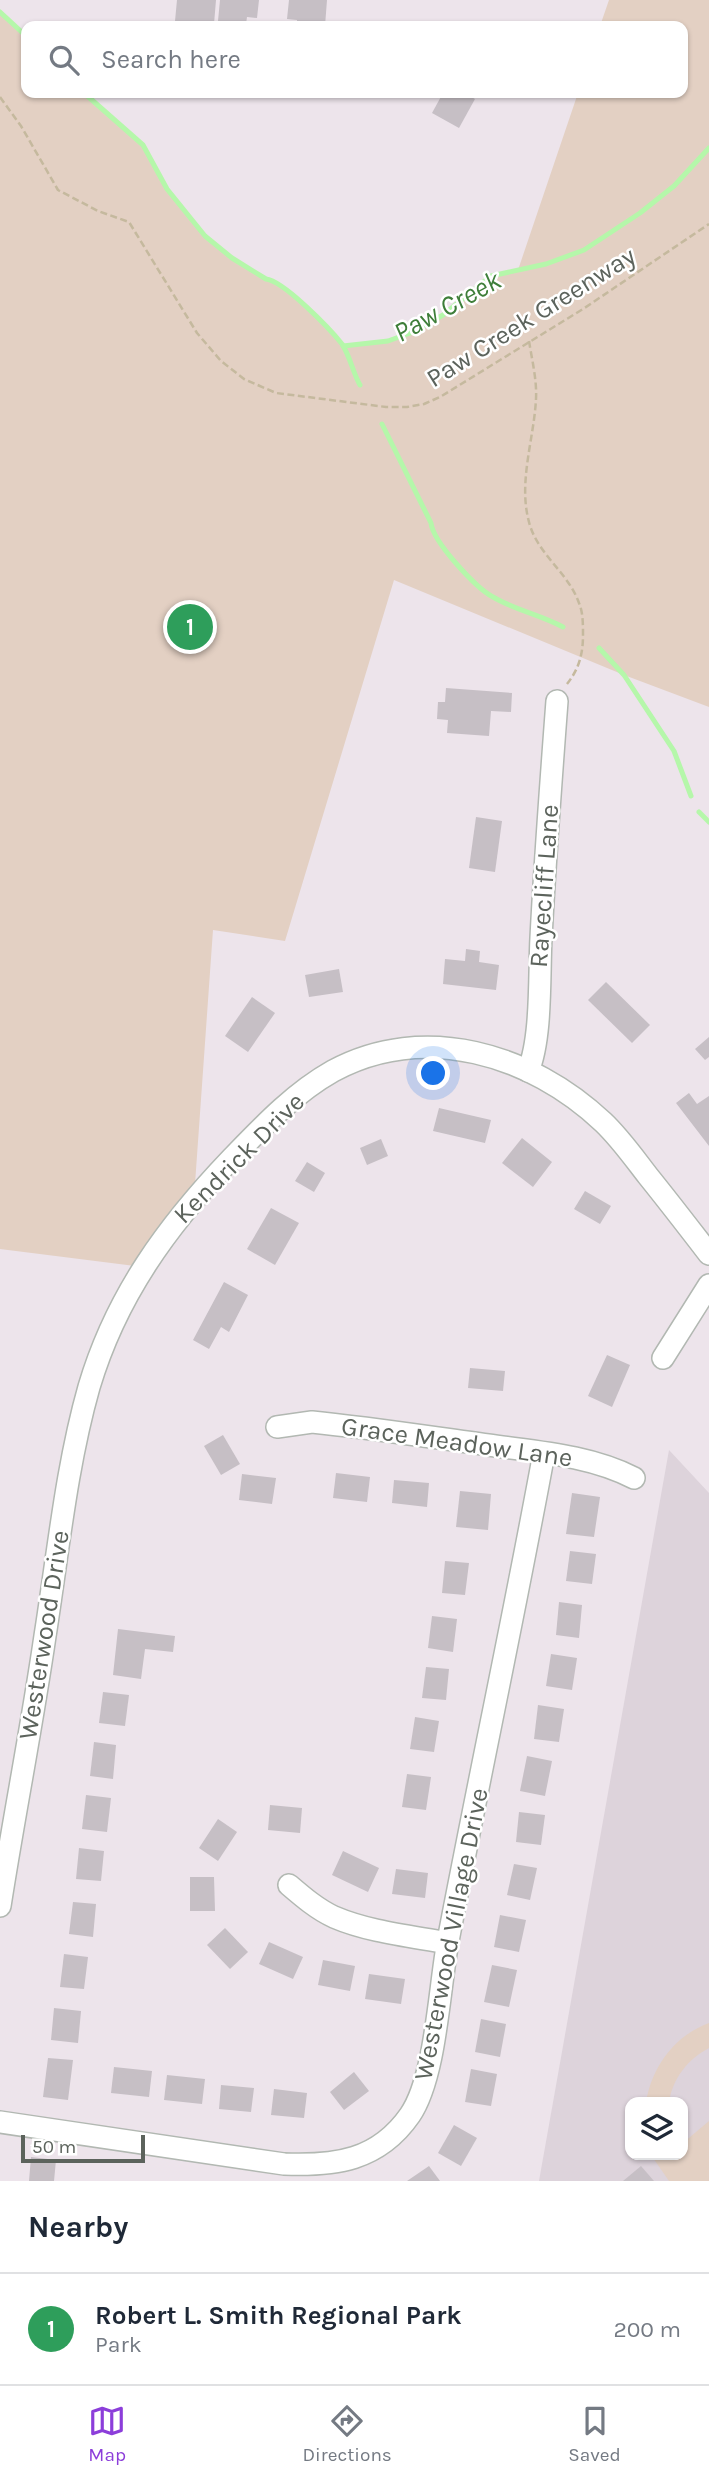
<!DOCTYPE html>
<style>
:root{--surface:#fff;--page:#f2f2f3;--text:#1f2937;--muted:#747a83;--line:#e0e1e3;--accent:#8c3eda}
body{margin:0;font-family:Karla,sans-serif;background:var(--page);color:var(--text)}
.controls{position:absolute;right:21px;bottom:21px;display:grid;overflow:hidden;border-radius:14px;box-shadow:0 2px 5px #0004}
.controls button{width:63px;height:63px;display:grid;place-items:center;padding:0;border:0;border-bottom:2px solid var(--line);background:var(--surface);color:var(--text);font:35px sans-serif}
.scale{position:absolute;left:21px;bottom:18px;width:124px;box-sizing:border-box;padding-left:7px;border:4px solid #5c635c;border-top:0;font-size:19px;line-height:24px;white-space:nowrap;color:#5c635c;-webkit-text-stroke:5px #fff;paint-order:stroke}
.you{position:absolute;left:434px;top:1074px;width:24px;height:24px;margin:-18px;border:5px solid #fff;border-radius:50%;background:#1a73e8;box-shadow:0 0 0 10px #1a73e833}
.badge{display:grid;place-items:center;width:46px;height:46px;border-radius:50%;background:var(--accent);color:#fff;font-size:23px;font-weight:700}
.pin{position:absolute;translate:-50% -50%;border:4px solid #fff;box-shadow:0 2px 7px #0006}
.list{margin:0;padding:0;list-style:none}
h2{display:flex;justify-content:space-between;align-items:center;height:91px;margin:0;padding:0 28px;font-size:30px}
h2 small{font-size:23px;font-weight:400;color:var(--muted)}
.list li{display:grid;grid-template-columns:46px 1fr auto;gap:21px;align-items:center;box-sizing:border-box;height:112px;padding:0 28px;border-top:2px solid var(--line)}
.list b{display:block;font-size:26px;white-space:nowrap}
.list p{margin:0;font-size:23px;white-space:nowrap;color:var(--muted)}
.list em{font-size:23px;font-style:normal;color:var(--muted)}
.icon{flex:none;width:38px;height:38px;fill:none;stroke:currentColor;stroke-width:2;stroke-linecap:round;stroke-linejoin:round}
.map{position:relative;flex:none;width:709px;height:2181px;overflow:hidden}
.search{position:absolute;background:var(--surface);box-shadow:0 2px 5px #0004;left:21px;right:21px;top:21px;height:77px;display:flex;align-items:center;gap:18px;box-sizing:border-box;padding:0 24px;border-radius:14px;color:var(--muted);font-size:26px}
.sheet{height:203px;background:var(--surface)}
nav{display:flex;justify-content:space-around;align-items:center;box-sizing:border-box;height:98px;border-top:2px solid var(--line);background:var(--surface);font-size:19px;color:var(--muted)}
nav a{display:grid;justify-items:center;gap:4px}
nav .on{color:var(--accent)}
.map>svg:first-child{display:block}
</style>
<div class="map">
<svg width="709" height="2181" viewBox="0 0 709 2181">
<rect width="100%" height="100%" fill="#ede4eb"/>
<path fill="#ddd3db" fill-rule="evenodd" d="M669 1450 709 1493V2181H539ZM630 2102H683V2155H630Z"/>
<g fill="#e3d0c3">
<path d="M609 0H709V707L624 675 394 580 285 941 213 930 194 1198 143 1267 0 1249V12L26 36V93H84L143 145 167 189 205 236 232 258 266 279C288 281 327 329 343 346L388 341 413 332 443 315 491 276 518 270 578 93H683V26H600Z"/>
<path d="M709 2023V2048C688 2059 673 2078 669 2102H646C652 2067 674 2036 709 2023Z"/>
<polygon points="709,2121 709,2181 669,2181 651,2155 683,2155 683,2143"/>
</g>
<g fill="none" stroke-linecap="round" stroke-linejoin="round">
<g stroke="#b5f7aa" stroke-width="5">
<polyline points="0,12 26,36"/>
<path d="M84 93 143 145 167 189 205 236 232 258 266 279C284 281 330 329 342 344 350 356 353 373 360 385"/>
<polyline points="343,346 388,341 413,332 443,315 491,276 546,264 584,250 640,213 674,186 709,148"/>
<path d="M382 424 431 523C433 542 476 588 493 597 515 610 541 615 563 627"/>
<polyline points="599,648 624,675 674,751 691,796"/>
<polyline points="699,812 709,822"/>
</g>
</g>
<g fill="#c6bfc5">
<polygon points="177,0 216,0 214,24 175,21"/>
<polygon points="220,0 259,0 257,18 247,17 246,24 218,21"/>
<polygon points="289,0 327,0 325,26 297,26 297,20 287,19"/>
<polygon points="443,93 464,93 475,99 459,128 432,113"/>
<polygon points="446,688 512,693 511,712 491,711 489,736 447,733 448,720 437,719 438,702 445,702"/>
<polygon points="476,817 502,821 495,872 469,868"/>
<polygon points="466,949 480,951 479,962 499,965 496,990 443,984 445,959 465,961"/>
<polygon points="339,969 343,992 309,997 305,975"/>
<polygon points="606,982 650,1025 632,1043 588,1000"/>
<polygon points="252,997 275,1013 248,1052 225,1036"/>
<polygon points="709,1037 709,1057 705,1060 695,1049"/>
<polygon points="689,1093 697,1104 709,1096 709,1146 676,1103"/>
<polygon points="439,1108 491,1120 485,1143 433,1131"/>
<polygon points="522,1138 552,1162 533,1187 502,1163"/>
<polygon points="381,1139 388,1156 367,1165 360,1148"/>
<polygon points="307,1162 325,1173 314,1192 295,1181"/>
<polygon points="585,1191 611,1206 600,1224 574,1209"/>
<polygon points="271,1208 299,1223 275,1265 247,1249"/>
<polygon points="224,1282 248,1295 229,1332 221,1327 209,1349 193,1340"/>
<polygon points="607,1355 630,1365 612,1407 588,1396"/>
<polygon points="470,1368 505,1371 503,1391 468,1388"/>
<polygon points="223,1435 240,1464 221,1475 204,1446"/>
<polygon points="336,1473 370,1477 367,1502 333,1498"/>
<polygon points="242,1474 276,1478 272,1504 239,1500"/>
<polygon points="394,1480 429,1483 427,1507 392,1503"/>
<polygon points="460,1491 491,1494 488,1530 456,1527"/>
<polygon points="572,1493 600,1497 594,1537 566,1534"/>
<polygon points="570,1551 596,1554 592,1584 566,1581"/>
<polygon points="445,1561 469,1563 465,1595 442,1593"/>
<polygon points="559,1602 582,1605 579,1638 556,1635"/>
<polygon points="432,1616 457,1619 453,1652 428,1648"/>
<polygon points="118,1629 175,1636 173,1652 145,1649 141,1679 113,1675"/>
<polygon points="551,1654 577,1658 572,1690 546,1686"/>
<polygon points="426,1667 449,1669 446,1700 422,1698"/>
<polygon points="103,1692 129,1695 125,1726 99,1723"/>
<polygon points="538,1705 564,1709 559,1742 534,1739"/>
<polygon points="415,1717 439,1721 434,1752 410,1749"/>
<polygon points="94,1742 116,1745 113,1779 90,1776"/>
<polygon points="527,1756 552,1761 545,1796 520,1791"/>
<polygon points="407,1774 431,1777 426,1810 402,1807"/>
<polygon points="86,1795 111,1798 107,1832 82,1829"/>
<polygon points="270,1805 302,1808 300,1833 268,1830"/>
<polygon points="519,1812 545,1815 541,1845 516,1842"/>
<polygon points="218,1819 237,1832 218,1861 199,1848"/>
<polygon points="79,1848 104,1851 101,1881 76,1879"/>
<polygon points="343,1851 379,1868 368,1892 332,1875"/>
<polygon points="514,1864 537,1868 530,1900 507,1895"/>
<polygon points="396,1869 428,1873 425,1898 392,1894"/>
<polygon points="190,1877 214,1877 215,1911 190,1911"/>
<polygon points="73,1902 96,1904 93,1937 69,1934"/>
<polygon points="500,1915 526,1920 519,1952 494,1947"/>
<polygon points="225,1928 248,1952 230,1969 207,1945"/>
<polygon points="269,1942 303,1957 293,1979 259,1964"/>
<polygon points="64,1954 88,1957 84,1989 60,1987"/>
<polygon points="323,1960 355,1966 350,1991 318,1985"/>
<polygon points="492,1965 517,1970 509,2007 484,2002"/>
<polygon points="369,1974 405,1979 401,2004 365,1999"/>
<polygon points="54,2008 81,2011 78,2043 51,2040"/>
<polygon points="481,2019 506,2024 500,2057 475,2052"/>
<polygon points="48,2058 73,2060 68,2100 43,2097"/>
<polygon points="114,2067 152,2071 149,2097 111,2093"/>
<polygon points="471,2069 497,2074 491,2106 465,2102"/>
<polygon points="354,2072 369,2091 344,2110 330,2092"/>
<polygon points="167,2075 205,2079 202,2104 164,2100"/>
<polygon points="221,2085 254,2088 251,2112 219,2109"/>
<polygon points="274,2089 307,2093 304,2118 271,2115"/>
<polygon points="454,2125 477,2138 461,2166 438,2153"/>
<polygon points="31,2157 56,2160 54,2181 29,2181"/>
<polygon points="429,2166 440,2181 407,2181"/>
<polygon points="641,2166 654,2181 623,2181"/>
</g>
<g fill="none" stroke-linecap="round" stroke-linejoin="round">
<defs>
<g id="minor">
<path d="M528 1071C542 1038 539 975 541 938 545 859 551 780 557 701"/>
<polyline points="663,1358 709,1285"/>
<path d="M277 1427 312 1422C371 1428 429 1437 488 1445 537 1452 589 1455 634 1478"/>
<path d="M289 1885C303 1897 317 1909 334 1917 369 1932 410 1936 448 1943"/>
<path d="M0 1906C14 1816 32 1726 45 1636 58 1554 66 1468 89 1387 116 1296 167 1226 232 1158 263 1126 294 1093 333 1071 424 1022 531 1054 603 1122 620 1138 634 1158 648 1176 669 1202 689 1228 709 1254"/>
<path d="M0 2122 284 2164C335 2166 378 2161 410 2115 436 2077 439 1989 448 1941 479 1778 514 1616 544 1453"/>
</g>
</defs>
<use href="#minor" stroke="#b2b8b2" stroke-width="24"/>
<g stroke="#c5b99e" stroke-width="2.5" stroke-dasharray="7 3.5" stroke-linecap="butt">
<polyline points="0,97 21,126 58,190 98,211 129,222 197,333 221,361 244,379 276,393 386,407 407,407 424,404 440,397 583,309 709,224"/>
<path d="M529 341C532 360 537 380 536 399 534 439 518 482 529 522 537 554 568 572 579 603 583 612 583 624 583 635 583 654 579 669 567 684"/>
</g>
<use href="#minor" stroke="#fff" stroke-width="21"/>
</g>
<g text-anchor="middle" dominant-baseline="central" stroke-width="5" stroke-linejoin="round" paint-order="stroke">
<g font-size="26" fill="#5c635c" stroke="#fff">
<text transform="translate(531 317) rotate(-32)">Paw Creek Greenway</text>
<text transform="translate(544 886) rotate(-86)">Rayecliff Lane</text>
<text transform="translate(239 1158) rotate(-45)">Kendrick Drive</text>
<text transform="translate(457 1442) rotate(8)">Grace Meadow Lane</text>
<text transform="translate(44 1635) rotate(-81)">Westerwood Drive</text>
<text transform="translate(451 1934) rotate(-79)">Westerwood Village Drive</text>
</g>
<g font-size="28" font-style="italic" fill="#3e7e39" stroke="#fff">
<text transform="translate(447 306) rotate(-29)">Paw Creek</text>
</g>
</g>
</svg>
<div class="controls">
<button><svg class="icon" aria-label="layers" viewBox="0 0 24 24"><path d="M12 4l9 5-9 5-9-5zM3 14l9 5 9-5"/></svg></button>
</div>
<div class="scale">50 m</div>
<div class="you"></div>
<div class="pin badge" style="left:190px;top:627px;background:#2e9e5b">1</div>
<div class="search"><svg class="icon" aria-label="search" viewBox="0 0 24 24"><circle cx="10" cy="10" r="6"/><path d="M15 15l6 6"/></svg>Search here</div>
</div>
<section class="sheet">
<h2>Nearby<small></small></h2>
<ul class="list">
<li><span class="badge" style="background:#2e9e5b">1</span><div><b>Robert L. Smith Regional Park</b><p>Park</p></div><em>200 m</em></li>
</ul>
</section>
<nav>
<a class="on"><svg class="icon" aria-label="map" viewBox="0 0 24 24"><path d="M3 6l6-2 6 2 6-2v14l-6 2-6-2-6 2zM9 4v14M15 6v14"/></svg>Map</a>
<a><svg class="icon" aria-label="directions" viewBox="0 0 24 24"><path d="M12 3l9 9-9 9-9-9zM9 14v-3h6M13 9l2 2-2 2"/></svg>Directions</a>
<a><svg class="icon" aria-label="saved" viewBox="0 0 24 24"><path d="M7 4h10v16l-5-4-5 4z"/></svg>Saved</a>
</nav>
